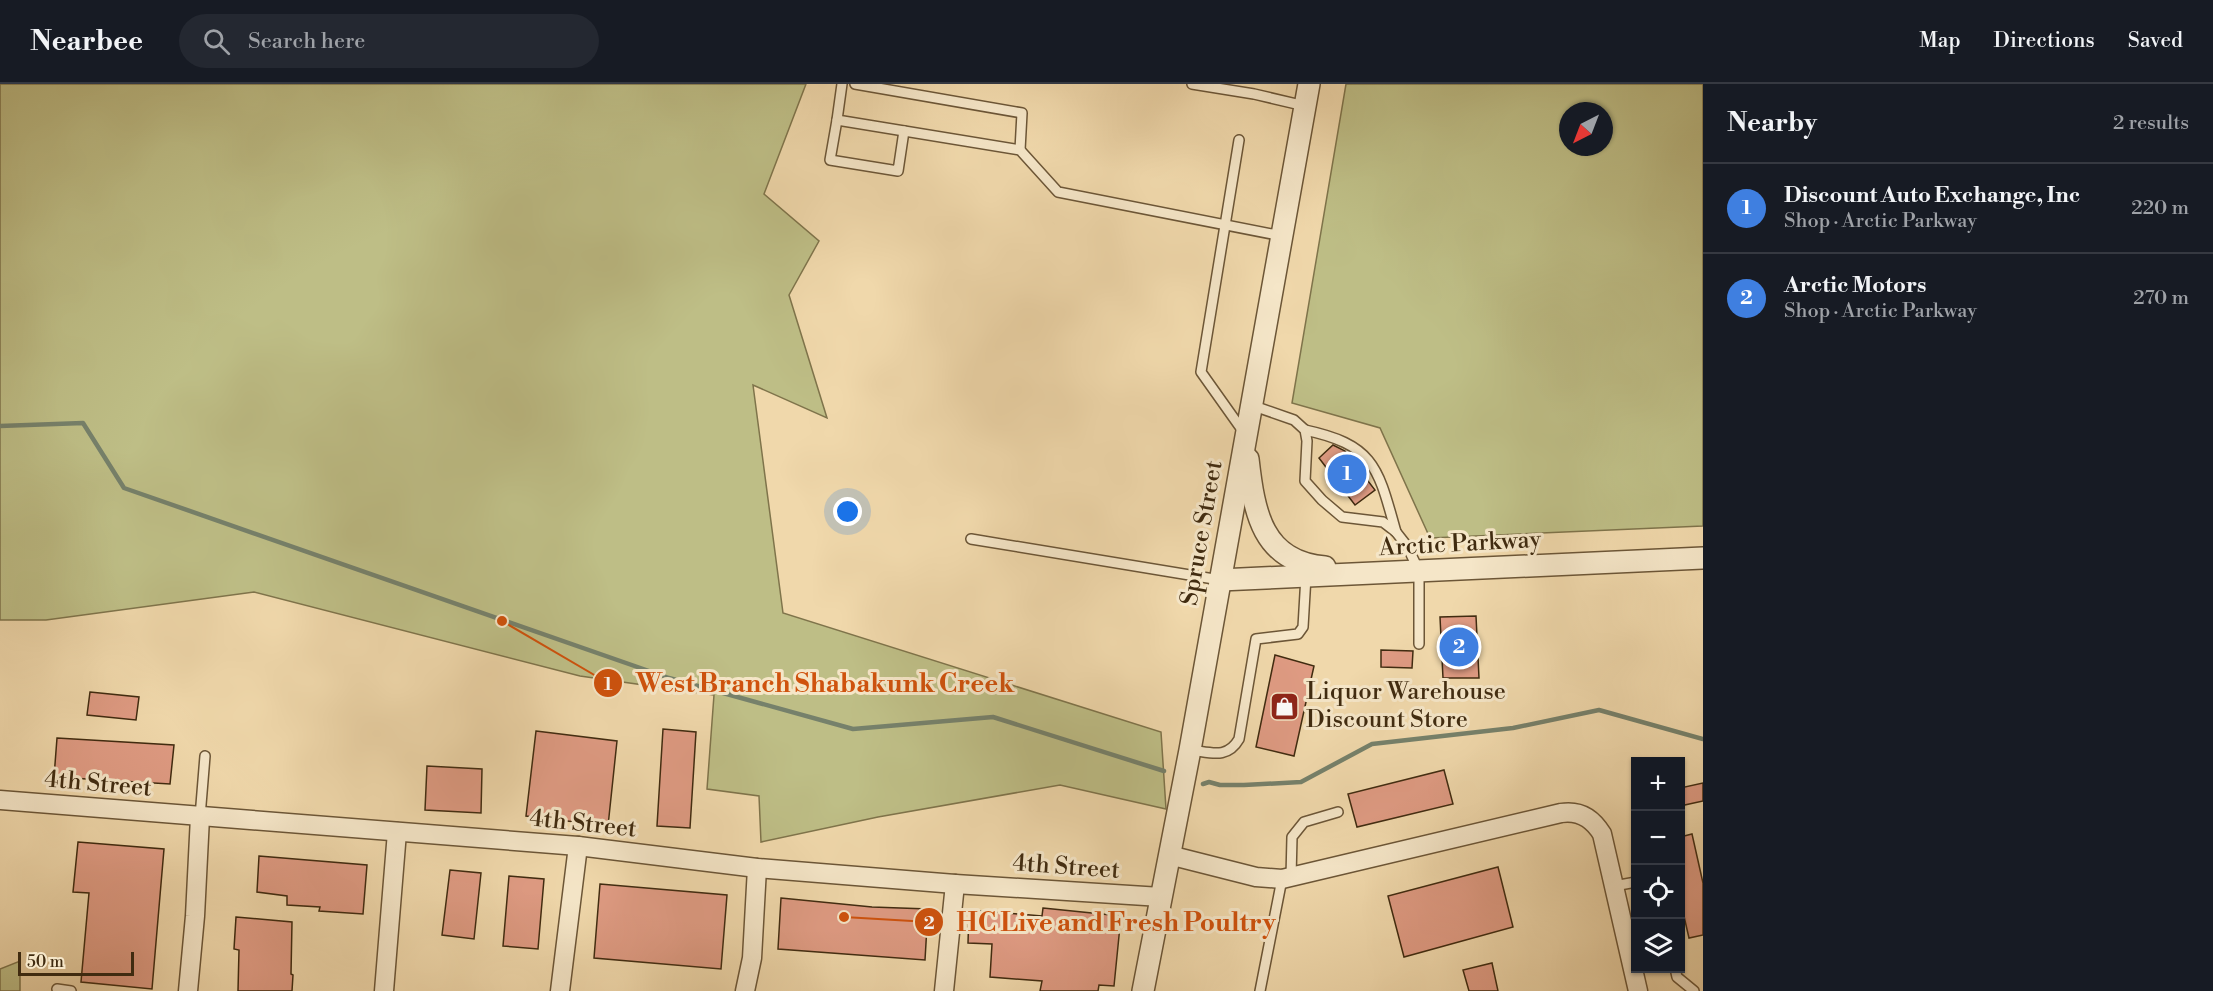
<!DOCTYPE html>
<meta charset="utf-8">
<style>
:root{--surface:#171b24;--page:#242831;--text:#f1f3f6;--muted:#9ea1a6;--line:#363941;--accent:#c59692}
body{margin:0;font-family:"Libre Bodoni",serif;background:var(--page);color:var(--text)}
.controls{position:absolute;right:18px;bottom:18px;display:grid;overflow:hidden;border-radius:0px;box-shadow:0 2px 4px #0004}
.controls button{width:54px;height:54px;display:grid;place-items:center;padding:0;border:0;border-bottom:2px solid var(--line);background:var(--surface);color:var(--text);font:30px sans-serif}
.compass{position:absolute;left:1559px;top:18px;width:54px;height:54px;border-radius:50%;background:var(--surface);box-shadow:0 2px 4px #0004;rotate:222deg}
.scale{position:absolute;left:18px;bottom:15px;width:116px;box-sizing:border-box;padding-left:6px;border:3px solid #402b10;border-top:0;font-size:16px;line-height:21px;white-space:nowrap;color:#402b10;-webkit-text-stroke:4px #f5e6c8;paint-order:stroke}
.you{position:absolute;left:848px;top:428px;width:21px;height:21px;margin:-15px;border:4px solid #fff;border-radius:50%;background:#1a73e8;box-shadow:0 0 0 9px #1a73e833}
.badge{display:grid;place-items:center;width:39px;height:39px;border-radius:50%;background:var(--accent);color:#fff;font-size:20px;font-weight:700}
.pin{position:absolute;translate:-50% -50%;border:3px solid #fff;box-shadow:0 2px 6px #0006}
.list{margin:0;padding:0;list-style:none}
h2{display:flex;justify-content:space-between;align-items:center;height:78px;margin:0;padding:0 24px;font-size:26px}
h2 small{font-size:20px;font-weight:400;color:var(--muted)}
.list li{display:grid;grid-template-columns:39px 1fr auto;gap:18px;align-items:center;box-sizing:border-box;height:90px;padding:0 24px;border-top:2px solid var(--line)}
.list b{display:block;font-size:22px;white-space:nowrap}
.list p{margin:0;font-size:20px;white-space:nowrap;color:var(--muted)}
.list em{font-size:20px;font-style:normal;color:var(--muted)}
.icon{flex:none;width:33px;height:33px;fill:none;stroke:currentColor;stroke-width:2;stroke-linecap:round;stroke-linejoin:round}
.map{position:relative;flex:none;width:1703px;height:907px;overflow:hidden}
header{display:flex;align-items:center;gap:36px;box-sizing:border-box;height:84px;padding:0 30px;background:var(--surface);border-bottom:2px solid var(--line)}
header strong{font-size:28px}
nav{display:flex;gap:33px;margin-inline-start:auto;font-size:21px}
.search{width:420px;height:54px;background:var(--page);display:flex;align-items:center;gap:15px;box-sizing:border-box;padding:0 21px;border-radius:33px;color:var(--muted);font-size:22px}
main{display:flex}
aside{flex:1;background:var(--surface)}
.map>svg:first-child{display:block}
</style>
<header>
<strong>Nearbee</strong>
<div class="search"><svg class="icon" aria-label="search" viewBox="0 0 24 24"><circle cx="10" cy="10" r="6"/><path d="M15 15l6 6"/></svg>Search here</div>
<nav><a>Map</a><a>Directions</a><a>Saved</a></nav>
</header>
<main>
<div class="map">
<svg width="1703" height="907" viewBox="0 0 1703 907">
<rect width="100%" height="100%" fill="#f0d8ab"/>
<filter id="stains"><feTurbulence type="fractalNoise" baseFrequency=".00333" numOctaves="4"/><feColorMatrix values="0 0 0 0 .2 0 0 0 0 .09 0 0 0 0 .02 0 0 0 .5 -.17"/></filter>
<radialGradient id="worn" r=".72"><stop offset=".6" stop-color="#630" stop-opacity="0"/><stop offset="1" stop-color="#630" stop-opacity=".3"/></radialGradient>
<g fill="#bebe86" stroke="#7f744b" stroke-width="1.5" fill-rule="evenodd">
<polygon points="0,0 806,0 764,110 819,157 789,211 827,334 753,301 783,529 1161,648 1166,725 1060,701 878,733 761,758 759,712 707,705 714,611 580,592 254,508 46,536 0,536"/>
<path d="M1346 0H1703V442L1430 454 1380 344 1292 319ZM1568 27H1604V63H1568Z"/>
<polygon points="20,877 20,907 0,907 0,885"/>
</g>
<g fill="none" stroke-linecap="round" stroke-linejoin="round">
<g stroke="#76816b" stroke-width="4.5">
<polyline points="0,342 83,339 124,404 669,594 853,645 993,633 1164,687"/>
<polyline points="1203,700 1209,698 1220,701 1244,701 1301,698 1372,660 1513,644 1599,626 1703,655"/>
</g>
</g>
<g fill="#df9b83" stroke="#402b10" stroke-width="1.5">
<polygon points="1333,361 1345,367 1375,406 1355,421 1319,374"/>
<polygon points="1476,532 1479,594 1443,594 1440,533"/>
<polygon points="1381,566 1413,567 1412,584 1381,583"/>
<polygon points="1275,571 1314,582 1294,672 1256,663"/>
<polygon points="90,608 139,613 136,636 87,631"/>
<polygon points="663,645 696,648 690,744 657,742"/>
<polygon points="536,647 617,657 608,742 526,732"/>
<polygon points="57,654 174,661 170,700 54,693"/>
<polygon points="427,682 482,685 481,729 425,726"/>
<polygon points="1444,686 1453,720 1357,743 1348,710"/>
<polygon points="1703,699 1703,717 1680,722 1680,704"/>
<polygon points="1692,750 1703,799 1703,851 1689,854 1680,815 1680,753"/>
<polygon points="78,758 164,765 152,905 81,898 89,809 73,808"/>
<polygon points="259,772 367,781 363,830 319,827 320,823 287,821 287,812 257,808"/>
<polygon points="1498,783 1513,843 1404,873 1388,812"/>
<polygon points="450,786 481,789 474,855 442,851"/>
<polygon points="509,792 544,795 538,865 503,862"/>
<polygon points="600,800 727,811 721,885 594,874"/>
<polygon points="781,814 872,823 928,825 925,876 778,865"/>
<polygon points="1043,824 1121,832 1114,902 1099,901 1098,907 1040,907 1042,897 990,893 992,860 968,859 969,826 1042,832"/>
<polygon points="236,833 292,838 291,890 293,891 292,907 238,907 239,866 234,865"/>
<polygon points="1492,879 1498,907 1469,907 1463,886"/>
</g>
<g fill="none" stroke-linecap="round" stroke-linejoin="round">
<defs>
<g id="service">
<polyline points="842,0 837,36 1020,66 1058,108 1282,152"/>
<polyline points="855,0 1022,29 1020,66"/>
<polyline points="1192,0 1254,10 1305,22"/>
<polyline points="837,36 830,76 898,87 904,47"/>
<polyline points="1239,56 1201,288 1245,350"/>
<polyline points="1251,321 1294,336 1305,346 1307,357 1305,397 1322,416 1342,433 1383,438 1396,448 1407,462 1419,487 1419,560"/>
<path d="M1305 346C1375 361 1378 384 1396 448"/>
<polyline points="971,455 1220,496"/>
<path d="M1190 666C1210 668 1227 676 1239 655L1256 555 1298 550 1303 543 1306 492"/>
<polyline points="200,733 205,672"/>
<polyline points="1291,793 1292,753 1304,738 1338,728"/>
<polyline points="1614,802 1636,798"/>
<polyline points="1675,884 1677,893 1694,907"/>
<polyline points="57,905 71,907"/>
<polyline points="1260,907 1282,795"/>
</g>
<g id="minor">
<polyline points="0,716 578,762 757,784 955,800 1161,813"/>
<path d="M1169 771 1256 793 1282 795 1561 729C1580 726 1593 735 1602 750L1638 907"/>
<polyline points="188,907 195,832 200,733"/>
<polyline points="384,907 397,748"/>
<polyline points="560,907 578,762"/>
<polyline points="745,907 752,874 757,784"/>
<polyline points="944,907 955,800"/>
</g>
<g id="tertiary">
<path d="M1248 375C1254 428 1262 478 1325 483"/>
<polyline points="1220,496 1703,474"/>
<polyline points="1143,907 1190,666 1309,0"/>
</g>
</defs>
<use href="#service" stroke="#6c5637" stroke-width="12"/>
<use href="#minor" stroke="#6c5637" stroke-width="21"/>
<use href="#tertiary" stroke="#6c5637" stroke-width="24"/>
<use href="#service" stroke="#f5e6c8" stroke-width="9"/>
<use href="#minor" stroke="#f5e6c8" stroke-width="18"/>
<use href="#tertiary" stroke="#f5e6c8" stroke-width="21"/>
</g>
<defs>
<symbol id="shop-square" viewBox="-11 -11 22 22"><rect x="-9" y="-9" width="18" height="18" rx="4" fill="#8f2418" stroke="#f5e6c8"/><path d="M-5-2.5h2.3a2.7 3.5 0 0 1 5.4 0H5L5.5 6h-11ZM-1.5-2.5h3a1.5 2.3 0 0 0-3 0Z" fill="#fff"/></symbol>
</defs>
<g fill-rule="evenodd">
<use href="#shop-square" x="1268" y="606" width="33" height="33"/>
</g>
<g text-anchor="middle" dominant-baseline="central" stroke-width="6" stroke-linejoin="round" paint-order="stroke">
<g font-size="24" fill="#402b10" stroke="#f5e6c8">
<text transform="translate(1202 449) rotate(-80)">Spruce Street</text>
<text transform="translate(1460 460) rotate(-3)">Arctic Parkway</text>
<text transform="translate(98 700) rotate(5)">4th Street</text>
<text transform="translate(583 740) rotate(6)">4th Street</text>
<text transform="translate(1066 783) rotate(4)">4th Street</text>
</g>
<g font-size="24" fill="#402b10" stroke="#f5e6c8" text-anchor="start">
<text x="1306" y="608">Liquor Warehouse<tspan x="1306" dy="28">Discount Store</tspan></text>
</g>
</g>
<path fill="none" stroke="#cf520d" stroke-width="2" d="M502 537L608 599M844 833L929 838"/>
<g fill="#cf520d" stroke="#f5e6c8" stroke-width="2">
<circle cx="502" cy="537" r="6"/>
<circle cx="844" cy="833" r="6"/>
<circle cx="608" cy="599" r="15"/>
<circle cx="929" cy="838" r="15"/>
</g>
<g font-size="18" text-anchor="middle" font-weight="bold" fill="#fff">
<text x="608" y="606">1</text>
<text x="929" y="845">2</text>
</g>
<g font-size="26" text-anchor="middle" font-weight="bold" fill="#cf520d" stroke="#f5e6c8" stroke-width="6" stroke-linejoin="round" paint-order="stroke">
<text x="825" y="608">West Branch Shabakunk Creek</text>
<text x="1116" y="847">HC Live and Fresh Poultry</text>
</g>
<rect width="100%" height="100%" filter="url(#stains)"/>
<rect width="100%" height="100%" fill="url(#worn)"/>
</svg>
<div class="controls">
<button>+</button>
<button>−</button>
<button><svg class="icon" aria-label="locate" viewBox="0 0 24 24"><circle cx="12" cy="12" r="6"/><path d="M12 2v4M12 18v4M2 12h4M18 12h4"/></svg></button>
<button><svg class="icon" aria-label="layers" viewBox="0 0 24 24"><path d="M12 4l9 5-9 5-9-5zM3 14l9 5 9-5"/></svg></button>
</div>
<svg class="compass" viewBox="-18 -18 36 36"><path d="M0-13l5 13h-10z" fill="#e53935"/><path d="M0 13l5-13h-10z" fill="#9ea1a6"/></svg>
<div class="scale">50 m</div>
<div class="you"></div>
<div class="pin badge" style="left:1347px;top:390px;background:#3f7fe0">1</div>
<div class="pin badge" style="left:1459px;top:563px;background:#3f7fe0">2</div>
</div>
<aside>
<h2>Nearby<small>2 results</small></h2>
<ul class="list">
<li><span class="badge" style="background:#3f7fe0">1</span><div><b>Discount Auto Exchange, Inc</b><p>Shop · Arctic Parkway</p></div><em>220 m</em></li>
<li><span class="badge" style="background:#3f7fe0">2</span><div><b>Arctic Motors</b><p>Shop · Arctic Parkway</p></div><em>270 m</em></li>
</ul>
</aside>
</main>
